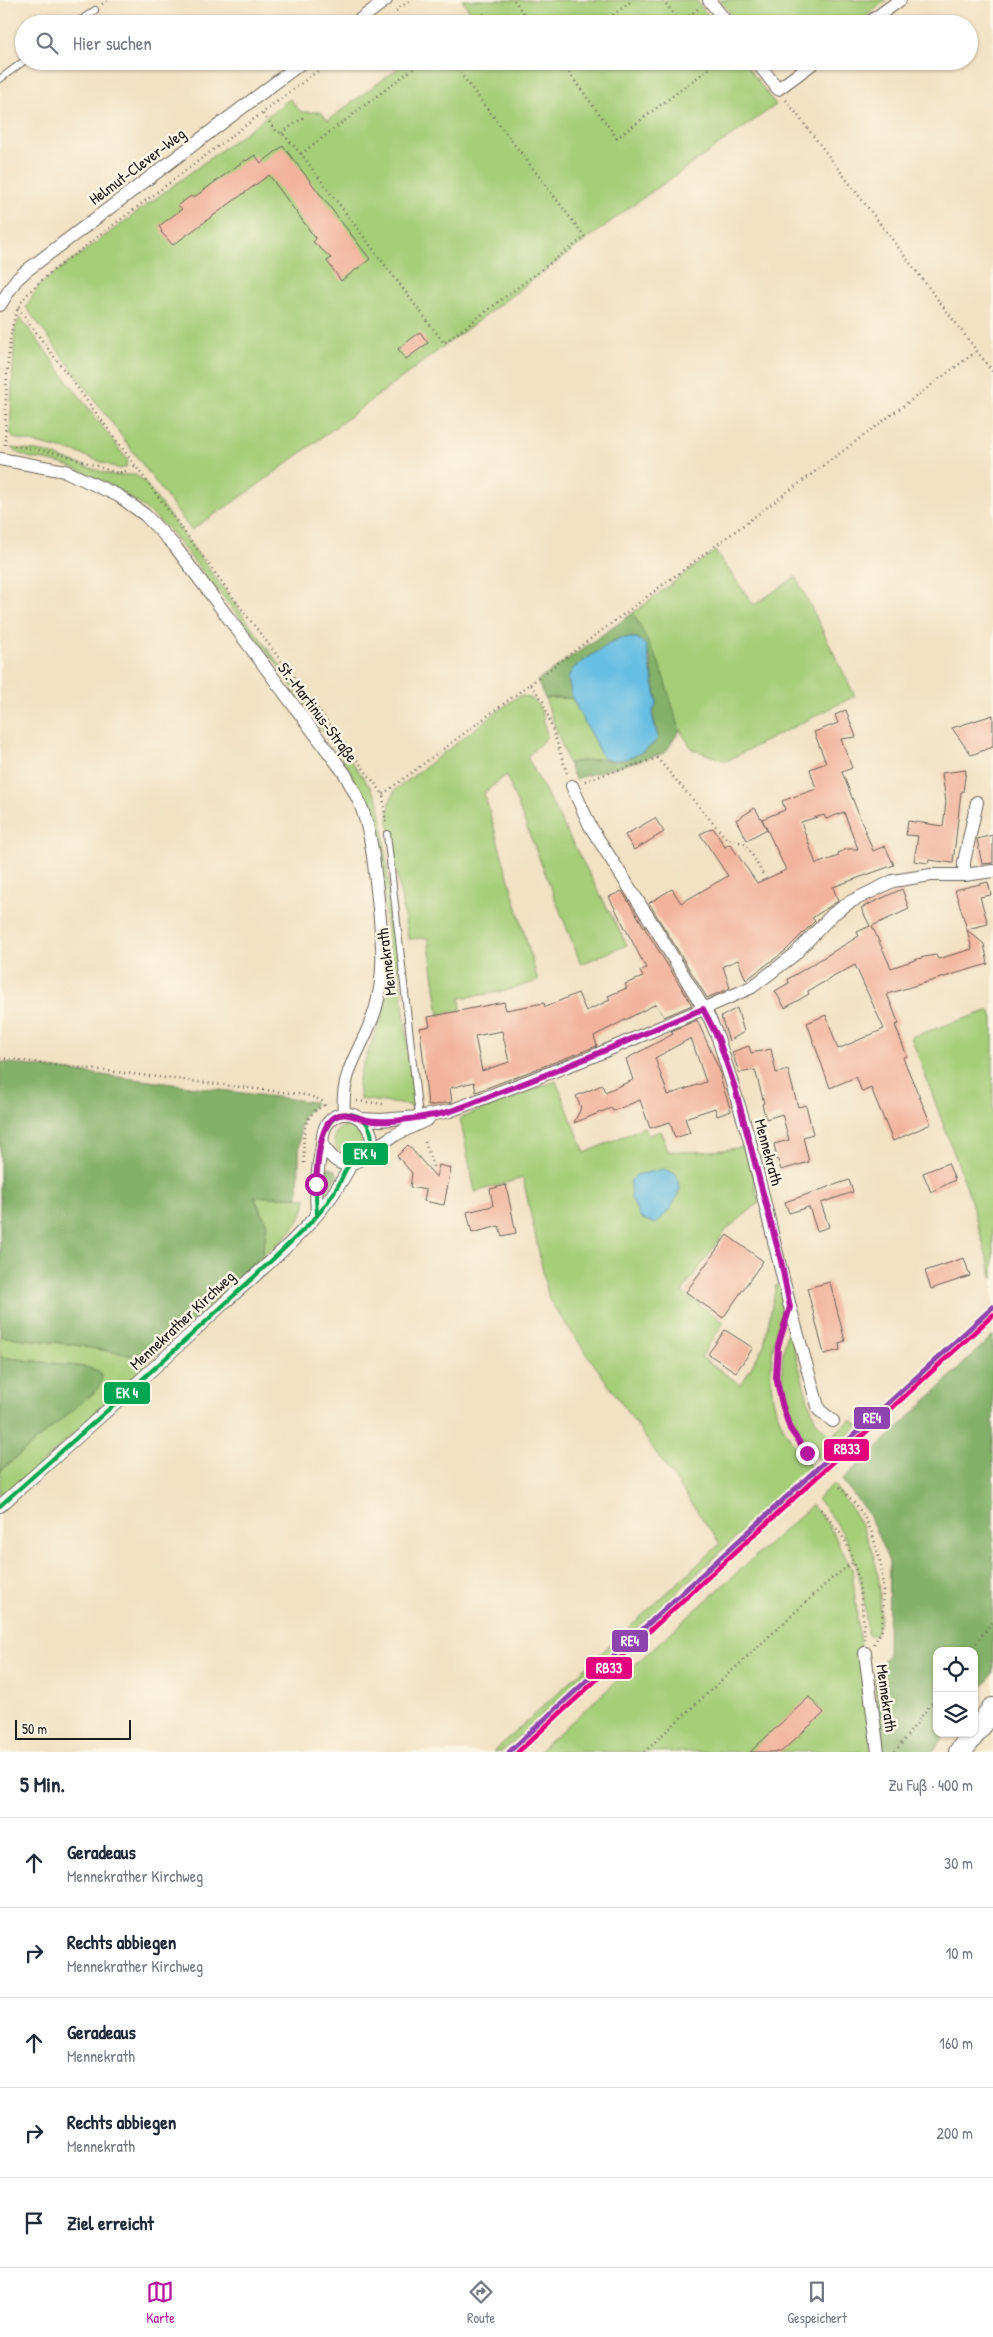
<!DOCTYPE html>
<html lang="de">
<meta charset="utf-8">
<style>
:root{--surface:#fff;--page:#f2f2f3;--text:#1f2937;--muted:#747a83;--line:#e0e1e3;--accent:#b5179e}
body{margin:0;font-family:"Patrick Hand",sans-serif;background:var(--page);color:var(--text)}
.controls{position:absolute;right:15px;bottom:15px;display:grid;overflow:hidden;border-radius:10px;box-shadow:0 1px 4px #0004}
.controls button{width:45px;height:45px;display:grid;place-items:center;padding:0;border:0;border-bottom:1px solid var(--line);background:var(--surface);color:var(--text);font:25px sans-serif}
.scale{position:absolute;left:15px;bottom:12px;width:116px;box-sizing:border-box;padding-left:5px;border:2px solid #1c1c1c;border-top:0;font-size:14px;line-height:18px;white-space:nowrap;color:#1c1c1c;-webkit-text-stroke:4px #fcf5e5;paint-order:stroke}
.stop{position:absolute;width:15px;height:15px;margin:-11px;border:4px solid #b5179e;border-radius:50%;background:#fff}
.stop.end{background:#b5179e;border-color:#fff;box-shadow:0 1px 5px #0008}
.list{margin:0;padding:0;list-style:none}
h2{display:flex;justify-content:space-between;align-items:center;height:65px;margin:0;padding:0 20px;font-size:21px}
h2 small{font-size:16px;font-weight:400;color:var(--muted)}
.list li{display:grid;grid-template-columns:32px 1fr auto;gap:15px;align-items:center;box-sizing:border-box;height:90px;padding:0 20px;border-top:1px solid var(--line)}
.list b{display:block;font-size:19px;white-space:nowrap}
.list p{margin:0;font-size:16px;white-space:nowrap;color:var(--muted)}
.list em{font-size:16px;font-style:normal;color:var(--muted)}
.icon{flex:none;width:28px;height:28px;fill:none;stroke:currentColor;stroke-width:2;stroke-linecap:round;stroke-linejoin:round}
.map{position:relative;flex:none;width:993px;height:1752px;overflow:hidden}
.search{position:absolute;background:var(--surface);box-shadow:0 1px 4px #0004;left:15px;right:15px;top:15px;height:55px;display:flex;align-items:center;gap:12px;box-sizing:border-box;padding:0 18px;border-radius:28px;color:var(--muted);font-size:19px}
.sheet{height:515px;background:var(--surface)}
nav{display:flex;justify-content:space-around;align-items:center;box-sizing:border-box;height:70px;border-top:1px solid var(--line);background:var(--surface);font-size:14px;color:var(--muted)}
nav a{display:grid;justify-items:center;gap:2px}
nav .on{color:var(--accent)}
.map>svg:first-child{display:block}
</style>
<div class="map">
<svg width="993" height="1752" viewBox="0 0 993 1752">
<rect width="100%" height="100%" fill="#fcf5e5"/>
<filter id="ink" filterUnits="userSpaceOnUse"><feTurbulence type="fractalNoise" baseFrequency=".02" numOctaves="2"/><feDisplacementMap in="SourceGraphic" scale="10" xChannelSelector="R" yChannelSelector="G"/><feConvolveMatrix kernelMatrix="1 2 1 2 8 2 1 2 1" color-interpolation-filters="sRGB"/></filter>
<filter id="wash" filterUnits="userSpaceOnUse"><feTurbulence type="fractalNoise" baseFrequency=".0096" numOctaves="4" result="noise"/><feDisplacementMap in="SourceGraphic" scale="20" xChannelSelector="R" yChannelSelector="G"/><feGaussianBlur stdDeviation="1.12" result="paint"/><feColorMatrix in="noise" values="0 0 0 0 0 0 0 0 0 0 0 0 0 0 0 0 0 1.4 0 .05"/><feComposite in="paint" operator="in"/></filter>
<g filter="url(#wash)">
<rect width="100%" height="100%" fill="#f2e1c3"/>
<g fill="#a6ce79" stroke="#61754a">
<polygon points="462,0 696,0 714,24 459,24 472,14"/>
<polygon points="720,0 887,0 856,24 738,24"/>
<polygon points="408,61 743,61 776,105 633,205 250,491 191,530 26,307 39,286 51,276 290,99 301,112 321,112 328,120"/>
<path d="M767 61H806C792 72 781 73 767 61Z"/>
<polygon points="20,317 128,461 126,467 120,469 75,452 13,438 10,432 15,330"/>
<path d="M11 448 44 452 111 475H135L143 480 368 784 378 799 382 823 415 1106 360 1099 358 1085 360 1073 383 1013 391 967 378 845 350 770 276 663 169 530C138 499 100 475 58 463 40 458 25 460 11 448Z"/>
<polygon points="715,551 754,605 796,577 855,696 726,761 692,749 680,730 633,613"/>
<path d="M520 696C543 696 543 719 547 737L527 757 627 945 581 964 506 775 484 793 538 981 501 992 460 998 461 1010 439 1015 428 938 408 939 388 820 390 801 395 790 514 699Z"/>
<polygon points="545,698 572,698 603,758 568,763"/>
<polygon points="990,1010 993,1018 993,1279 968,1191 911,1037"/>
<path d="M556 1081 585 1153 644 1127 648 1135 661 1131 667 1151C693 1153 720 1152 746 1146L759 1203 727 1229 682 1292 724 1322 701 1357 741 1385 764 1345 776 1285H781C782 1289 784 1295 784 1300 783 1312 777 1325 775 1337 764 1394 775 1424 812 1468L502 1752H493L720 1544 549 1300 523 1178 475 1192 460 1118Z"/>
<circle cx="348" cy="1140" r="14"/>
<path d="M254 1196 306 1198C304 1226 281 1240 262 1257L267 1224Z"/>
<path d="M788 1327 808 1400 816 1421 831 1436 851 1420 859 1426 820 1461C798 1431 781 1403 782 1365 782 1352 786 1339 788 1327Z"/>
<polygon points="0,1336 69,1344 152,1359 38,1467 0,1499 0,1471 92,1394 101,1383 85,1367 0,1357"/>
<path d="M833 1484C861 1518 880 1555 880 1601 880 1612 881 1625 875 1635H868L867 1632C863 1577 855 1540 817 1499Z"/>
<polygon points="812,1505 829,1526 852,1569 871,1748 869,1752 538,1752"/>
</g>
<g fill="#84b169" stroke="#506642">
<polygon points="633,613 659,663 680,730 665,753 575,779 568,763 603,758 611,762 657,732 652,713 657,702 650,657 637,638 620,638 612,641 601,651 574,668 568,678 572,698 545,698 537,681"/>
<polygon points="0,1062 314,1102 315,1104 303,1116 300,1127 298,1197 254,1197 267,1224 262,1257 152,1359 69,1344 0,1336"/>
<polygon points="326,1167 335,1170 338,1175 325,1195"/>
<polygon points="993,1335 993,1673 974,1697 974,1651 937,1651 937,1733 947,1733 933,1752 882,1752 874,1675 888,1655 889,1562 869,1515 842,1480 898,1428"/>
<polygon points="0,1357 85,1367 99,1371 102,1379 97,1390 92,1394 0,1471"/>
</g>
<g fill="#66bee3" stroke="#416d80">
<path d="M620 638H637L646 645 657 702 652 714 658 738C648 752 621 766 603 758L572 698 568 678C570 675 571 671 574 668 578 664 615 640 620 638Z"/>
<polygon points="664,1169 676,1174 680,1190 671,1208 656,1224 640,1218 631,1198 630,1182 636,1175"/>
</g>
<g id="blocks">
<g fill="#f2b39c" fill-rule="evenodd">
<polygon points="283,146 370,259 341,281 327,261 331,258 313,242 316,239 269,175 173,245 161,232 162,231 159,226 182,209 178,205 191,196 193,198 245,160 246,161 255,155 261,163"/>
<polygon points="420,332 428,343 406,359 398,349"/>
<path d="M846 710 856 737 841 739 852 768 842 772 873 851 885 846 894 865 833 887 838 901 812 918 815 921 785 951 746 980 738 960 723 966 730 988 707 998 649 903 672 889 681 903 728 876 700 834 713 828 725 847 730 844 757 883 786 870 762 819 785 810 782 801 816 789 810 769 826 763 814 732 838 723 835 715ZM844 812 858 849H847L838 853 839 856 816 864 801 822 824 815 826 819Z"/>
<polygon points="993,715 993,747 971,755 952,728"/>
<polygon points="966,770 963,792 961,792 953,863 929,860 928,863 914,861 918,836 906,835 908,821 943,826 946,802 942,773"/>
<polygon points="755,808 767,829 747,840 736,820"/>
<polygon points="655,818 664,832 634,850 625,835"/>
<polygon points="993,835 993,863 982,864 977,839"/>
<polygon points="988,882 991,895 980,897 988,924 967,929 955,890"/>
<polygon points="902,889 909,909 872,926 891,968 924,957 936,955 938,959 972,949 967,930 984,944 988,964 887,994 899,1024 895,1025 907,1056 903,1058 931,1124 893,1141 871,1088 862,1092 856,1077 830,1088 807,1023 826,1015 838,1049 884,1029 855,965 808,991 809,994 785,1008 775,991 789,983 788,979 859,936 857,932 870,926 861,908"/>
<path d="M622 891 692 1005 664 1017 656 1004 594 1036 597 1046 476 1092 474 1082 450 1088 452 1102 428 1106 420 1028 430 1026 428 1017 504 1002 506 1010 544 1003 545 1007 578 993 586 1011 610 1000 608 996 627 988 625 984 643 977 640 971 646 968 609 897ZM502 1031 509 1062 482 1071 475 1036Z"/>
<polygon points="737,1008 744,1032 729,1041 721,1017"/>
<path d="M697 1020 719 1069 722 1077H720L731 1111 717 1116 715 1108 685 1118 690 1133 675 1138 670 1122 650 1128 640 1100 613 1111 611 1108 574 1123 581 1108 576 1096 602 1085 605 1092 633 1080 626 1059 673 1034 671 1031ZM691 1038 706 1082 668 1095 655 1058Z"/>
<polygon points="749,1046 751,1053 771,1049 776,1073 788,1070 798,1107 806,1105 813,1134 803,1137 809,1162 781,1170 778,1160 773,1158 776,1153 774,1144 789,1140 782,1114 766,1119 762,1104 764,1103 755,1070 739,1073 732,1052"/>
<polygon points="408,1145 436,1177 439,1165 451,1168 444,1205 424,1201 426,1190 410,1187 412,1173 397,1156"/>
<polygon points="948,1163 955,1180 931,1192 923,1173"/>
<polygon points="849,1180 853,1192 821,1203 829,1227 817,1231 809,1207 789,1213 785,1202"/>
<polygon points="506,1185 516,1233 502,1236 499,1226 472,1233 467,1212 493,1206 490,1189"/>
<polygon points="727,1235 763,1261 723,1318 686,1292"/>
<polygon points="964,1258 970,1276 931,1289 925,1271"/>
<polygon points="830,1282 845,1341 839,1343 840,1350 824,1354 807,1288"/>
<polygon points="725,1330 753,1348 736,1372 708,1354"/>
<polygon points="809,1697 824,1713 781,1752 750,1752"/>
</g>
</g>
</g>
<g filter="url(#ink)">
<use href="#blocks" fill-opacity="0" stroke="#676156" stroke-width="1"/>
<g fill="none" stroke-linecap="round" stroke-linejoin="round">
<defs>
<g id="service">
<polyline points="75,24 95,10"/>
<polyline points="0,79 24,61"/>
<polyline points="387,834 419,1117"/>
</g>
<g id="minor">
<polyline points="709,0 728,24"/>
<polyline points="354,24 386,0"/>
<polyline points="867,24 900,0"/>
<polyline points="756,61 778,89 816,61"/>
<polyline points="0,305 16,280 26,271 304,61"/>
<path d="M0 459 65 471 119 496 145 515 174 545 345 774C352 788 360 800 364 815 372 839 374 865 377 890 381 929 387 968 376 1007 365 1047 340 1067 344 1114"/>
<polyline points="572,786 590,826 657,931 710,1019 718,1038 749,1138 790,1307 819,1410 833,1421"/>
<polyline points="964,875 964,862 977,802"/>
<polyline points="362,1119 380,1120 419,1117 450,1111 591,1057 703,1009 752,987 794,955 833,914 850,902 893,881 931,875 964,875 993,871"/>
<polyline points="369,1151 395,1135 428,1119"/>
<path d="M317 1214C315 1190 317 1169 322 1146 323 1138 322 1131 327 1124 352 1091 396 1146 355 1162 339 1169 330 1156 322 1144"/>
<path d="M0 1506C75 1440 149 1373 222 1305 268 1263 323 1221 351 1164"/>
<polyline points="865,1653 878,1752"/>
</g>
<polyline id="motorway" points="960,1752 993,1709"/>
</defs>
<use href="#service" stroke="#676156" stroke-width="8"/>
<use href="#minor" stroke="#676156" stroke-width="14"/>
<use href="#motorway" stroke="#676156" stroke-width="24"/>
<g stroke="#676156" stroke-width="2.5" stroke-dasharray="1 4" stroke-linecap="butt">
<polyline points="514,0 531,24"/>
<polyline points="663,0 682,24"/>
<polyline points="102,4 108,0"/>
<polyline points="396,11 410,0"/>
<polyline points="681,22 698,9"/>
<polyline points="472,24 487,12"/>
<polyline points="601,24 633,0"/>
<polyline points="560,61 617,138 715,64 713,61"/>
<polyline points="786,100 993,372"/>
<polyline points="263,114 277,132 282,133 301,154 444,343 585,237 451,61"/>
<polyline points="282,133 305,116"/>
<polyline points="301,154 423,61"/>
<polyline points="18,308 247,616 383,794 386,825"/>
<path d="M5 445C6 413 5 332 19 306 27 292 39 283 51 272L331 61"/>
<polyline points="14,446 62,454 117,473 131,470 136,466"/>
<polyline points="530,684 977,351"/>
<polyline points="585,781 657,758 726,838 746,844 764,876"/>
<polyline points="383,794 530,684 543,701 567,773"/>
<polyline points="0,1058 306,1095 321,1100 327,1108"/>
<polyline points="357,1101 384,1104"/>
<polyline points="425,1142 434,1170"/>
<path d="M304 1163C304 1138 299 1118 324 1105"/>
<path d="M783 1332C769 1378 781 1415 807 1453"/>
<polyline points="840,1487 858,1507 866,1520 872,1533 881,1564 883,1589 882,1630 874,1644"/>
<path d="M821 1509C830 1521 842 1533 848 1547 861 1576 862 1609 865 1639"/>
<polyline points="970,1651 993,1621"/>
<polyline points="644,1752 829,1581 853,1562"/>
<polyline points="895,1752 937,1696"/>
</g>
<use href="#service" stroke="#fff" stroke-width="6"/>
<use href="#minor" stroke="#fff" stroke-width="12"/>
<use href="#motorway" stroke="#fff" stroke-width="22"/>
<defs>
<path id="bus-1" d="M0 1506C76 1438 153 1371 228 1301 257 1274 287 1247 315 1218 325 1207 332 1196 339 1184 342 1178 345 1169 350 1164 357 1157 366 1158 370 1148 375 1136 369 1121 357 1116 312 1098 315 1189 317 1214"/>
</defs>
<use href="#bus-1" stroke="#fcf5e5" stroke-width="8"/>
<use href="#bus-1" stroke="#00a651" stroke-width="4"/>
<defs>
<polyline id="rail-1" points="509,1752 993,1307"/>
<polyline id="rail-2" points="518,1752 993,1315"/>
</defs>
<use href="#rail-1" stroke="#fcf5e5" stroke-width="9"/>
<use href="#rail-2" stroke="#fcf5e5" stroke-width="9"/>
<use href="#rail-1" stroke="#8e44ad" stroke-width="5"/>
<use href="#rail-2" stroke="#e5007d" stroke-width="5"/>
</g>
</g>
<g fill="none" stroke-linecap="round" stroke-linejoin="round" filter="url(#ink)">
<path stroke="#b5179e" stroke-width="6" d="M316 1184C317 1168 319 1126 334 1117 345 1111 353 1117 363 1119 384 1125 413 1118 435 1115 458 1111 481 1099 503 1091 571 1067 636 1036 703 1009L718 1038 735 1088 781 1261 790 1307 778 1346 776 1377 782 1404 790 1429 807 1453"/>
</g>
<g text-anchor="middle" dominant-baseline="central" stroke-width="5" stroke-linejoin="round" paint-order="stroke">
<g font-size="16" fill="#1c1c1c" stroke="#fcf5e5">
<text transform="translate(137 166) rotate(-37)">Helmut-Clever-Weg</text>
<text transform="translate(318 712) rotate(53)">St.-Martinus-Straße</text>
<text transform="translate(386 962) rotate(-97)">Mennekrath</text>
<text transform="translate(769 1152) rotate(75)">Mennekrath</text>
<text transform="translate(182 1320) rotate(-43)">Mennekrather Kirchweg</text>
<text transform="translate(887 1698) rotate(82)">Mennekrath</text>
</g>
</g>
<g stroke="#fcf5e5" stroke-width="2">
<rect x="342" y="1142" width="47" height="24" rx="5" fill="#00a651"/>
<rect x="103" y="1381" width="48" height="24" rx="5" fill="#00a651"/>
<rect x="853" y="1406" width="38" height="24" rx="5" fill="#8e44ad"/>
<rect x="823" y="1438" width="47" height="24" rx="5" fill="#e5007d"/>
<rect x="611" y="1629" width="38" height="24" rx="5" fill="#8e44ad"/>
<rect x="585" y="1656" width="48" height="24" rx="5" fill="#e5007d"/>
</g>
<g font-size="14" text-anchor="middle" font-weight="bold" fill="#fff">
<text x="365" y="1159">EK 4</text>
<text x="127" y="1398">EK 4</text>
<text x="872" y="1423">RE4</text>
<text x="847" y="1454">RB33</text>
<text x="630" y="1646">RE4</text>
<text x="609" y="1673">RB33</text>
</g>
</svg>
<div class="controls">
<button><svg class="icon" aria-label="locate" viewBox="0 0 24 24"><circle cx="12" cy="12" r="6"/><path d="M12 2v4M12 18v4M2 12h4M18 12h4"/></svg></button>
<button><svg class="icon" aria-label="layers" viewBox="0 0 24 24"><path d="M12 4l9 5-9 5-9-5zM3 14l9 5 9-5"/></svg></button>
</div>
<div class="scale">50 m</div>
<div class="stop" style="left:316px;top:1184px"></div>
<div class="stop end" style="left:807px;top:1453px"></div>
<div class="search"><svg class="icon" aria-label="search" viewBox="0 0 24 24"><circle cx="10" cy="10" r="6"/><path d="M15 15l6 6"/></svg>Hier suchen</div>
</div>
<section class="sheet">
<h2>5 Min.<small>Zu Fuß · 400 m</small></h2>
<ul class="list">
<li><svg class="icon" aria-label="ahead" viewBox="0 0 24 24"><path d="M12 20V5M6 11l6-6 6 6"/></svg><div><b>Geradeaus</b><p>Mennekrather Kirchweg</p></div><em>30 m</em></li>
<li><svg class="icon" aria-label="right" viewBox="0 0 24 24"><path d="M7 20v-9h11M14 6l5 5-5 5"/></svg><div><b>Rechts abbiegen</b><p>Mennekrather Kirchweg</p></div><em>10 m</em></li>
<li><svg class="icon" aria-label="ahead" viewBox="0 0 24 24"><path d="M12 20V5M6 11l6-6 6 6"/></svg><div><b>Geradeaus</b><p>Mennekrath</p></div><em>160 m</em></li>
<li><svg class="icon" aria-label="right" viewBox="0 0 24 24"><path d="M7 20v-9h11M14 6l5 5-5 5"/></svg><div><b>Rechts abbiegen</b><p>Mennekrath</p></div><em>200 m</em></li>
<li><svg class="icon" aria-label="arrive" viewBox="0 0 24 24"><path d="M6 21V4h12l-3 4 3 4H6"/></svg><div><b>Ziel erreicht</b></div></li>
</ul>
</section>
<nav>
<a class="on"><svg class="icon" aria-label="map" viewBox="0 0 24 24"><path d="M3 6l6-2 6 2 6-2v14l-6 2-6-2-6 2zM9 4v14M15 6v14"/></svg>Karte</a>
<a><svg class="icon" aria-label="directions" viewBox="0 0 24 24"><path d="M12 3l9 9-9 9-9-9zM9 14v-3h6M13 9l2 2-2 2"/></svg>Route</a>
<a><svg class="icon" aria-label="saved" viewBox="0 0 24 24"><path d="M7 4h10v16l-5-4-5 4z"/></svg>Gespeichert</a>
</nav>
